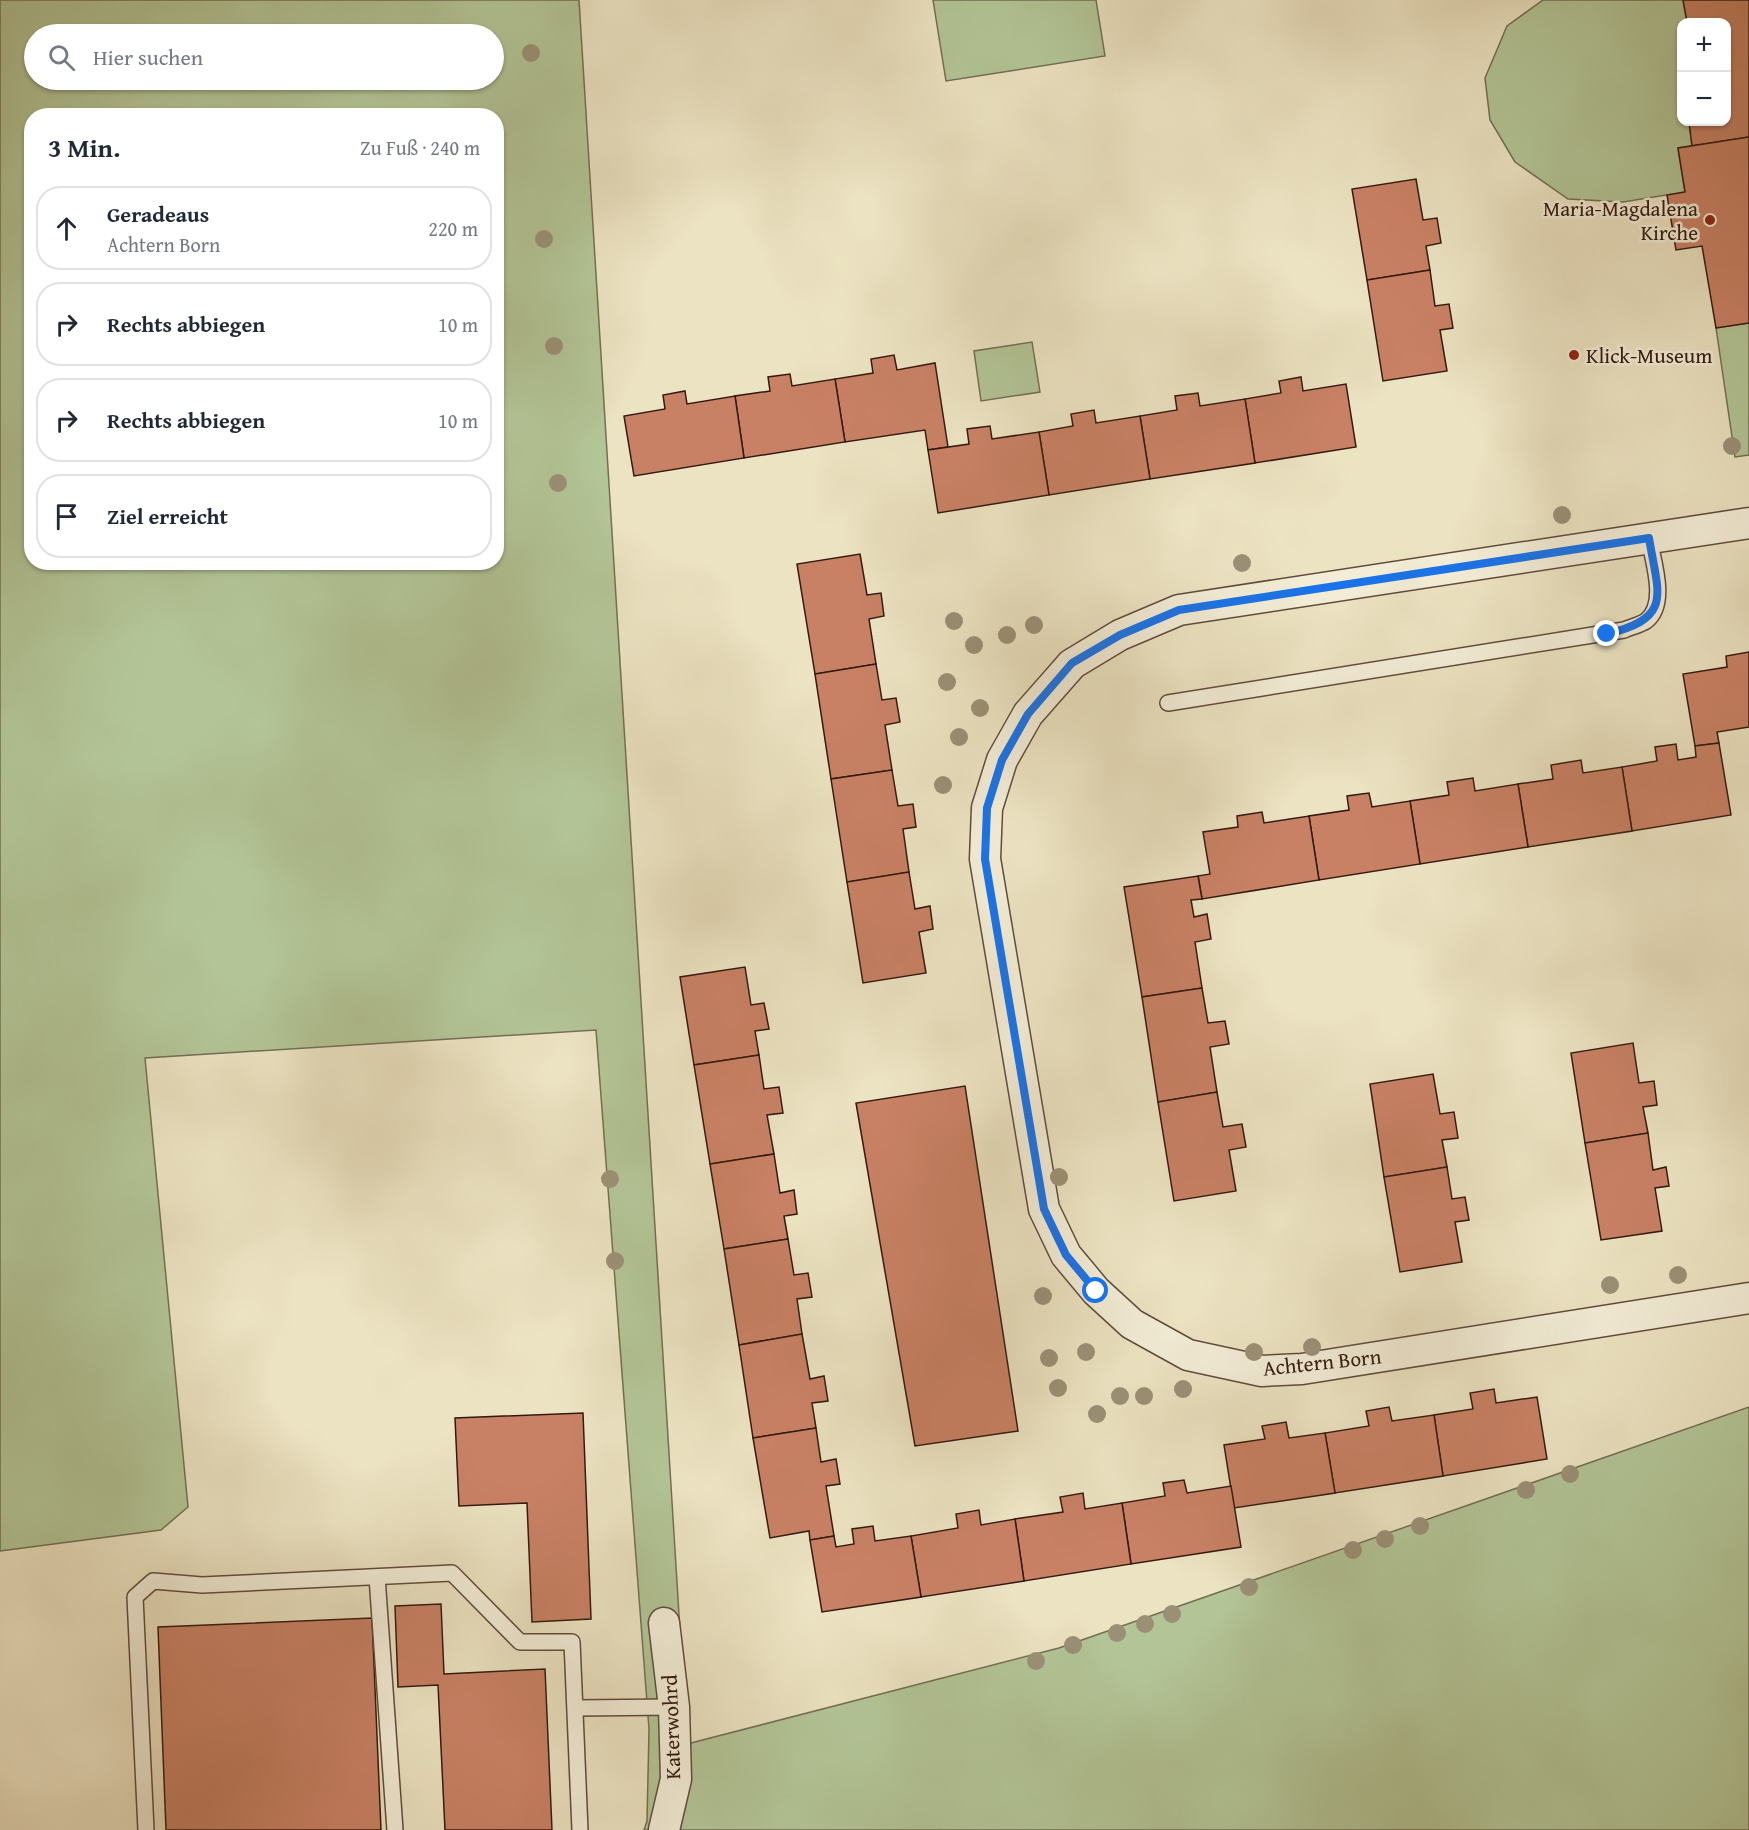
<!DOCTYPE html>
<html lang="de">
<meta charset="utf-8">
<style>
:root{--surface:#fff;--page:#f2f2f3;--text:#1f2937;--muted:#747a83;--line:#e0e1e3}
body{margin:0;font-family:"Gentium Book Plus",serif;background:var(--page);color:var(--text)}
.controls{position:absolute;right:18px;top:18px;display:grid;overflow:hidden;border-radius:12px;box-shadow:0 2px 4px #0004}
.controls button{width:54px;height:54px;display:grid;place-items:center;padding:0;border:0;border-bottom:2px solid var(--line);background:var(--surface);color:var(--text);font:30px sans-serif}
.stop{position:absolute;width:18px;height:18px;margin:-14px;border:4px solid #1a73e8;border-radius:50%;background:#fff}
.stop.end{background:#1a73e8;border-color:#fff;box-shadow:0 2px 6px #0008}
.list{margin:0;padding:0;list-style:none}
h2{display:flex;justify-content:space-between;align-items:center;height:78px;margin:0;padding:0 24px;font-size:26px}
h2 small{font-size:20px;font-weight:400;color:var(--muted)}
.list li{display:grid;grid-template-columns:39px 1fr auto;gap:18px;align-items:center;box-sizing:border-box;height:84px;margin:0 12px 12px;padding:0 12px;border:2px solid var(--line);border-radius:24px}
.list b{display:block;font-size:22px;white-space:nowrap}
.list p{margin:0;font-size:20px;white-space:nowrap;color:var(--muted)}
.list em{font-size:20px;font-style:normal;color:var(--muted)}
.icon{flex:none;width:33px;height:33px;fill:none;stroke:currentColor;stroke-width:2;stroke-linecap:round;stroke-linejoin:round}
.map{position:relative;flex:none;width:1749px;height:1830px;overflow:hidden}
.search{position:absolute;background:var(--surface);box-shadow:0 2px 4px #0004;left:24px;top:24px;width:480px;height:66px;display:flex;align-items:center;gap:15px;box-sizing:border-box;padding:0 21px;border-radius:33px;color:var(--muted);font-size:22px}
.panel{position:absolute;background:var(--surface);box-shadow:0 2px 4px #0004;left:24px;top:108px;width:480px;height:462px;border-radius:24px}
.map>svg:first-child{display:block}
</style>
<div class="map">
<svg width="1749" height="1830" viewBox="0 0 1749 1830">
<rect width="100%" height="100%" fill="#ece3c2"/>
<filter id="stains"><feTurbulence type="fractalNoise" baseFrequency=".00333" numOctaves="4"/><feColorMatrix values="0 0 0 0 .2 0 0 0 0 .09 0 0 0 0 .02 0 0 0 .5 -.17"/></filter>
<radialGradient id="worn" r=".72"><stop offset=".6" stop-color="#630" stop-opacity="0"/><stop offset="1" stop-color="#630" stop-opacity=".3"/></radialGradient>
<g fill="#b3c597" stroke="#727053" stroke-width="1.5" fill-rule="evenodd">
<path d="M0 0H579L687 1744 1059 1648 1749 1407V1830H644L647 1821 649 1729 596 1030 145 1058 188 1507 161 1530 0 1551ZM34 34H494V80H34ZM32 116H496V562H32Z"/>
<polygon points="933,0 1096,0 1105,56 946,81"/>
<polygon points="1543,0 1683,0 1687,22 1682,22 1682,122 1689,122 1692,146 1678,149 1685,192 1623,202 1568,199 1515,162 1490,120 1485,78 1507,26"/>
<polygon points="1749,323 1749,455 1735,457 1716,328"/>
<polygon points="1032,342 1040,392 981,401 974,351"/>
</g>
<g fill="#c98165" stroke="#321a0f" stroke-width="1.5">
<polygon points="1683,0 1749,0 1749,137 1692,146 1689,122 1726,122 1726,22 1687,22"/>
<polygon points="1749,137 1749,323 1716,328 1702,246 1676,250 1667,195 1685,192 1678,148"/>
<polygon points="1416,179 1423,220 1437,218 1441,243 1426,246 1430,270 1367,280 1352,189"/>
<polygon points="1430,270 1435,306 1449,304 1453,328 1440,330 1447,371 1383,381 1367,280"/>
<polygon points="894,355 897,370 935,363 948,447 928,450 925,430 845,442 835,379 873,373 871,359"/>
<polygon points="790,374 792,386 835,379 845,442 744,458 735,396 770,391 768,377"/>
<polygon points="1301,377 1303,391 1346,384 1356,447 1255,463 1245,399 1281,393 1279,381"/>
<polygon points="685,391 687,404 735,396 744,458 634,476 624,416 665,409 663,395"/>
<polygon points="1198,393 1200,406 1245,399 1255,463 1150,479 1140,416 1177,410 1175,396"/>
<polygon points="1094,410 1096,423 1140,416 1150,479 1049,495 1039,432 1073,426 1071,414"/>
<polygon points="990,426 992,439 1039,432 1049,495 938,513 928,450 969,444 967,429"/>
<polygon points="860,554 867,595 881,593 884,616 869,619 876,664 815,674 797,564"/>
<polygon points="1749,652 1749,727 1717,732 1719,743 1695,746 1683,674 1727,667 1726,656"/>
<polygon points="876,664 882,700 896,698 900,722 885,725 892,770 831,779 815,674"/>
<polygon points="1719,743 1731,815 1632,831 1622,767 1657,761 1655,747 1676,744 1678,760 1696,757 1695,746"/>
<polygon points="1581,760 1583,773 1622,767 1632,831 1528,847 1518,784 1553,779 1551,765"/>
<polygon points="892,770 898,806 913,804 916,827 903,829 909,872 847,882 831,779"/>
<polygon points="1473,778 1475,791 1518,784 1528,847 1420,864 1410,801 1449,795 1447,782"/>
<polygon points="1369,793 1372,807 1410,801 1420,864 1319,880 1309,816 1349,810 1347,796"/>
<polygon points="1262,812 1264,823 1309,816 1319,880 1202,899 1198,876 1210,874 1203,832 1238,827 1237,816"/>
<polygon points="909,872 915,909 930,906 933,929 919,932 926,973 863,983 847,882"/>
<polygon points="1198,876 1202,899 1191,900 1194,917 1207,914 1211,939 1195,942 1202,988 1142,997 1124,887"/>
<polygon points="745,967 751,1005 764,1003 769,1029 755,1031 759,1055 694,1065 680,977"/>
<polygon points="1202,988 1208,1023 1225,1021 1229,1044 1210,1047 1217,1092 1158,1102 1142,997"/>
<polygon points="1633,1043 1639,1083 1654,1081 1657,1105 1643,1107 1648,1133 1585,1143 1571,1053"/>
<polygon points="759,1055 764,1089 779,1087 783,1113 767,1115 774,1154 710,1164 694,1065"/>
<polygon points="1433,1074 1440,1114 1454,1112 1458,1138 1442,1140 1447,1167 1384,1177 1370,1084"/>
<polygon points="965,1086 1018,1431 915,1446 856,1103"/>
<polygon points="1217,1092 1223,1127 1242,1124 1246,1147 1229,1150 1236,1191 1174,1201 1158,1102"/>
<polygon points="1648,1133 1653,1170 1666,1167 1669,1186 1655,1188 1662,1231 1601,1240 1585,1143"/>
<polygon points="774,1154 780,1193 794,1190 797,1214 784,1216 788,1239 724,1249 710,1164"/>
<polygon points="1447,1167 1452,1199 1465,1197 1469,1220 1455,1222 1462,1262 1400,1272 1384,1177"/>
<polygon points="788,1239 794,1275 808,1273 812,1297 797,1299 802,1334 739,1345 724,1249"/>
<polygon points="802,1334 810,1379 824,1376 828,1401 812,1403 816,1428 753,1438 739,1345"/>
<polygon points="1494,1389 1496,1403 1537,1397 1547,1459 1443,1476 1434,1415 1473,1409 1470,1393"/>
<polygon points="1389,1407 1392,1421 1434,1415 1443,1476 1335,1493 1325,1433 1369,1426 1366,1411"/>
<polygon points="583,1413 591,1619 532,1622 527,1503 459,1506 455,1418"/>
<polygon points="1286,1422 1289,1438 1325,1433 1335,1493 1234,1508 1224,1445 1265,1439 1262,1426"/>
<polygon points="816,1428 821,1462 836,1459 840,1484 826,1486 834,1536 810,1540 809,1531 770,1538 753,1438"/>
<polygon points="1184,1480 1187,1493 1231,1486 1241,1547 1131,1564 1122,1503 1165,1496 1163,1483"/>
<polygon points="1083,1493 1085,1509 1122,1503 1131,1564 1024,1581 1015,1519 1063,1512 1060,1497"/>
<polygon points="979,1510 981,1525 1015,1519 1024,1581 921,1597 911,1536 958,1528 956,1514"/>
<polygon points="873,1526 875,1541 911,1536 921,1597 822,1612 810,1540 834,1536 836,1547 854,1544 852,1529"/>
<polygon points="441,1604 444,1674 545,1669 552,1830 445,1830 438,1685 398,1687 395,1606"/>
<polygon points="372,1618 381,1830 166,1830 158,1627"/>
</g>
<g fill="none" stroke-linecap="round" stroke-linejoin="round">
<defs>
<g id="service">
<path d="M1168 703 1624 630C1631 627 1640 625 1646 621 1668 604 1653 561 1649 539"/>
<polyline points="377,1577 395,1830"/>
<polyline points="576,1708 674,1707"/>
<polyline points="146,1830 135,1597 153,1581 202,1585 452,1573 520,1642 572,1642 580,1830"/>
</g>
<g id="minor">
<polyline points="1749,523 1179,610 1120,635 1072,664 1028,714 1002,760 987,808 985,859 1044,1209 1066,1255 1096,1291 1132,1324 1188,1355 1262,1371 1302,1369 1749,1298"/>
<polyline points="664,1623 674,1707 676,1779 664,1830"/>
</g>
</defs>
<use href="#service" stroke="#604c3c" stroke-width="18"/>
<use href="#minor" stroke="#604c3c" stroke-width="33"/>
<use href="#service" stroke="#f3edd7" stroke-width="15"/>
<use href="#minor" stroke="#f3edd7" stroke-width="30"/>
</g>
<g fill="#9b9076">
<circle cx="531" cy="53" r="9"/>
<circle cx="544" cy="239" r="9"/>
<circle cx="554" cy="346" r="9"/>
<circle cx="1732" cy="446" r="9"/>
<circle cx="558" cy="483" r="9"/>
<circle cx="1562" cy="515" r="9"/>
<circle cx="1242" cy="563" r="9"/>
<circle cx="954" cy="621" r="9"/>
<circle cx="1034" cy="625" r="9"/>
<circle cx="1007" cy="635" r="9"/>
<circle cx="974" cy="645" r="9"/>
<circle cx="947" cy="682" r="9"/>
<circle cx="980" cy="708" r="9"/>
<circle cx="959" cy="737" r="9"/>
<circle cx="943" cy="785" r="9"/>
<circle cx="1059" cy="1177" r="9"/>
<circle cx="610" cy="1179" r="9"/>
<circle cx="615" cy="1261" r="9"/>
<circle cx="1678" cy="1275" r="9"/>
<circle cx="1610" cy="1285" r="9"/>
<circle cx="1043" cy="1296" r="9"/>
<circle cx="1312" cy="1347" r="9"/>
<circle cx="1086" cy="1352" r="9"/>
<circle cx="1254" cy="1352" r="9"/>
<circle cx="1049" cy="1358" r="9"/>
<circle cx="1058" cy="1388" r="9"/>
<circle cx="1183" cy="1389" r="9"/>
<circle cx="1120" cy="1396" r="9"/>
<circle cx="1144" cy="1396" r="9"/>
<circle cx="1097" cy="1414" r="9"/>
<circle cx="1570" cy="1474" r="9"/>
<circle cx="1526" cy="1490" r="9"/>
<circle cx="1420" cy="1526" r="9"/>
<circle cx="1385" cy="1539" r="9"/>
<circle cx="1353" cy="1550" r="9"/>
<circle cx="1249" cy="1587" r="9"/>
<circle cx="1172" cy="1614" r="9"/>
<circle cx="1145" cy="1624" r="9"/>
<circle cx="1117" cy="1633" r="9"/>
<circle cx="1073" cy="1645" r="9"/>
<circle cx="1036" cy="1661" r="9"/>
</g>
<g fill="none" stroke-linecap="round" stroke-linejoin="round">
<path stroke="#1a73e8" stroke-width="8" d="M1096 1291 1066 1255 1044 1209 985 859 987 808 1002 760 1028 714 1072 663 1120 635 1179 610 1649 538C1658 594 1674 618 1607 634"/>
</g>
<g fill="#8f2418" stroke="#f3edd7" stroke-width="2">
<circle cx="1710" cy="220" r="6"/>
<circle cx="1574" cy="355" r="6"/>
</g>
<g text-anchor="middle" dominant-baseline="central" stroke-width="5" stroke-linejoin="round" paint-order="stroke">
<g font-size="21" fill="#321a0f" stroke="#f3edd7" text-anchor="end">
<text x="1698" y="208">Maria-Magdalena<tspan x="1698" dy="24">Kirche</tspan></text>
<text x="1586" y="355" text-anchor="start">Klick-Museum</text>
</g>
<g font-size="21" fill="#321a0f" stroke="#f3edd7">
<text transform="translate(1322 1362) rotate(-6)">Achtern Born</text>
<text transform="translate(671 1727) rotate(-92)">Katerwohrd</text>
</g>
</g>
<rect width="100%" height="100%" filter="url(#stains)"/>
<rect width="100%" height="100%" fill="url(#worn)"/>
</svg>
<div class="controls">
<button>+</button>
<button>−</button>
</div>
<div class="stop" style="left:1096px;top:1291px"></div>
<div class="stop end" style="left:1607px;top:634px"></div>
<div class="search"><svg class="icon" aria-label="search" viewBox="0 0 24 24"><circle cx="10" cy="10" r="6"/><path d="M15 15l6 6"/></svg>Hier suchen</div>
<section class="panel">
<h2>3 Min.<small>Zu Fuß · 240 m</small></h2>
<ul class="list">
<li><svg class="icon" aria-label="ahead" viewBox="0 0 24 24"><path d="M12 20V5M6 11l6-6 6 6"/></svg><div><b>Geradeaus</b><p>Achtern Born</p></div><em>220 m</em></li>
<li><svg class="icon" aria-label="right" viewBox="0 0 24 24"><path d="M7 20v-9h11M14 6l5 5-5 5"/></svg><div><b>Rechts abbiegen</b></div><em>10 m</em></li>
<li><svg class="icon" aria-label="right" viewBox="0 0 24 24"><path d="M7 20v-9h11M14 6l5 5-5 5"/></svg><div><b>Rechts abbiegen</b></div><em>10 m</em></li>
<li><svg class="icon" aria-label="arrive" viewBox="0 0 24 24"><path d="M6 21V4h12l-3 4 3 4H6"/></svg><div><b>Ziel erreicht</b></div></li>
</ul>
</section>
</div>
